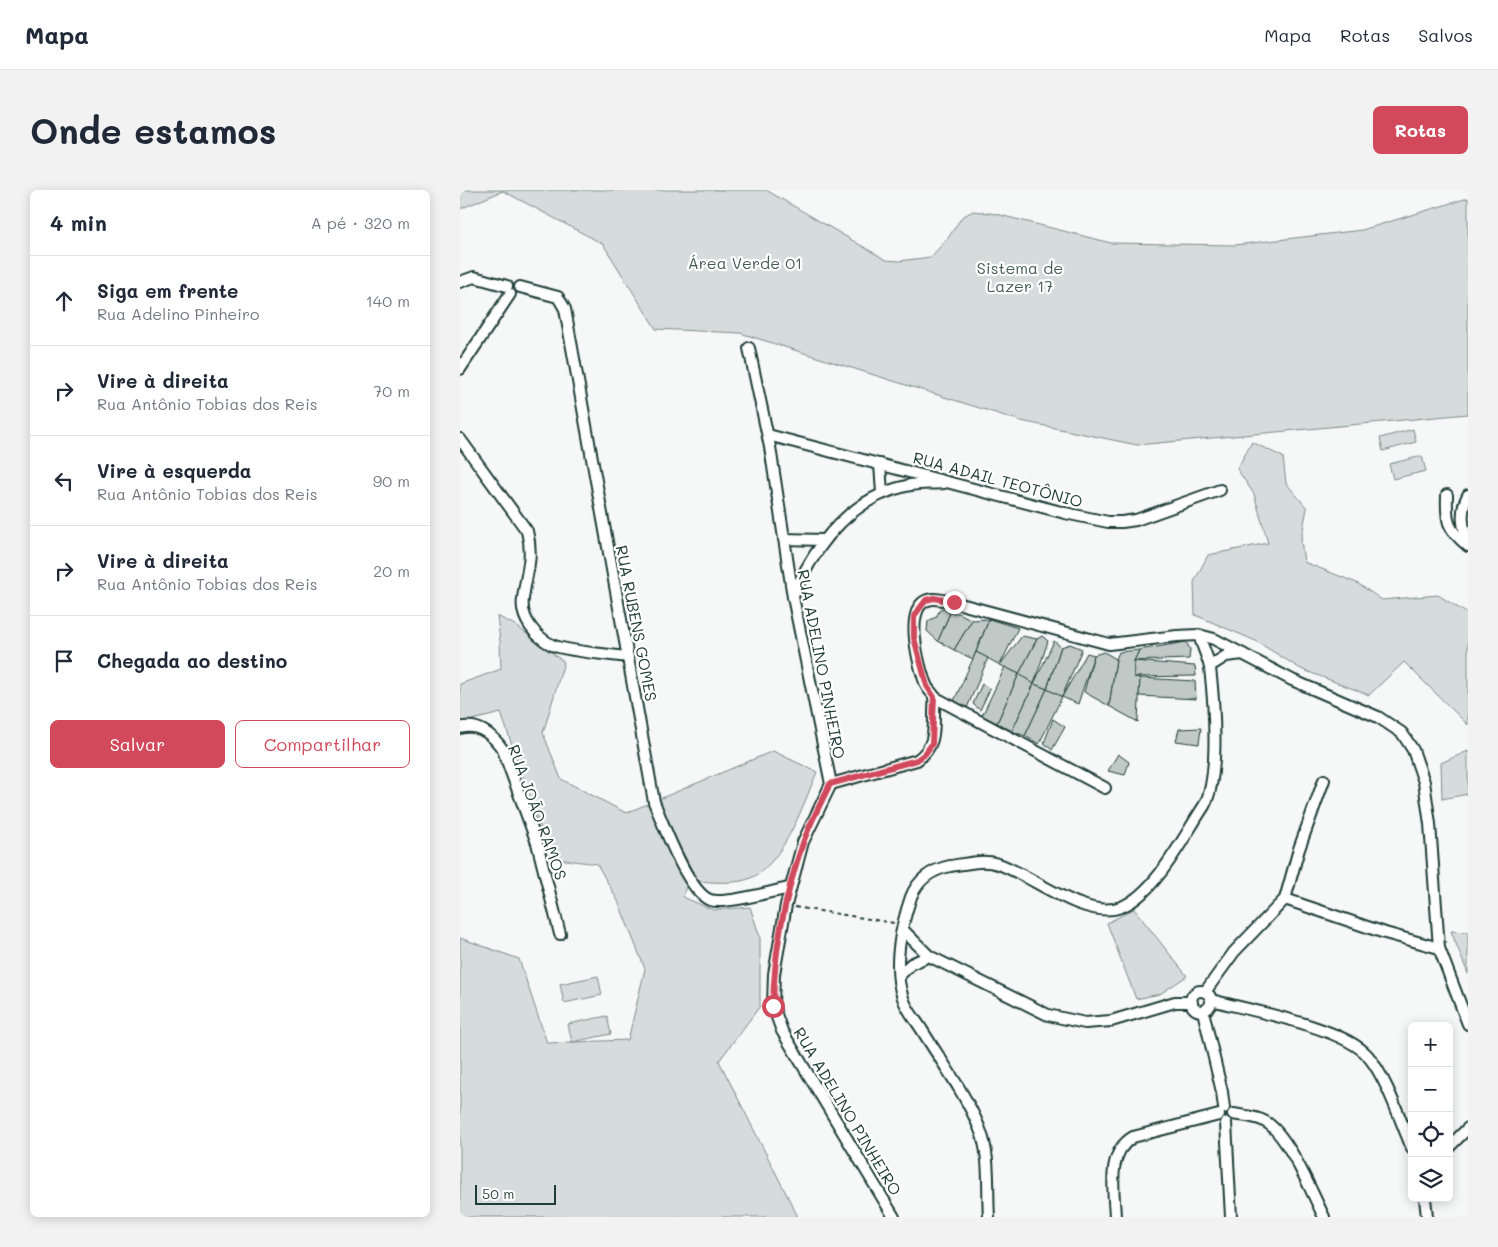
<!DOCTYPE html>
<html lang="pt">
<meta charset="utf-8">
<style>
:root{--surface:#fff;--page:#f2f2f3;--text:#1f2937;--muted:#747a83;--line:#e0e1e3;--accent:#d1495b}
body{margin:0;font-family:Mali,sans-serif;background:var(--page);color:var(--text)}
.controls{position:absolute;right:15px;bottom:15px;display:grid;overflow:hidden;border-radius:8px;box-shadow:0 2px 12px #0003}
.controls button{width:45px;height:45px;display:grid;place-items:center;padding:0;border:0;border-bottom:1px solid var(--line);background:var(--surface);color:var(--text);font:25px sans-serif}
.scale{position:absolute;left:15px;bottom:12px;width:81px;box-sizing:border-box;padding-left:5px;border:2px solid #1f3d34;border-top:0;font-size:14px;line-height:18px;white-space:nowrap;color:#1f3d34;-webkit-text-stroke:4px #fff;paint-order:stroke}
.stop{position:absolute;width:15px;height:15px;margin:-11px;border:4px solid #d1495b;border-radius:50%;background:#fff}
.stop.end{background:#d1495b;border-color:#fff;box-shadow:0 1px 5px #0008}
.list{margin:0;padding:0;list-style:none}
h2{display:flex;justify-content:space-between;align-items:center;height:65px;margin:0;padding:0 20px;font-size:21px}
h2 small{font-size:16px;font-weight:400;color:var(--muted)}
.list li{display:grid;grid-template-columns:32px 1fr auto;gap:15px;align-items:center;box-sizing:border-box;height:90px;padding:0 20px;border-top:1px solid var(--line)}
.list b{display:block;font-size:19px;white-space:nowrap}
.list p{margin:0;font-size:16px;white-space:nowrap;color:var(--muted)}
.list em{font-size:16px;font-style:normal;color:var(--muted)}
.actions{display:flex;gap:10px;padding:15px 20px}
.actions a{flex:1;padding:11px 0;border:1px solid var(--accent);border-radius:8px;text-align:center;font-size:18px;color:var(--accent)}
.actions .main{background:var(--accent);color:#fff}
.icon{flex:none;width:28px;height:28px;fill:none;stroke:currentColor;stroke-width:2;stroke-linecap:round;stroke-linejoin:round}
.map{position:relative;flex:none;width:1008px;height:1027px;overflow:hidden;border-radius:8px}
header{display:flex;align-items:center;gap:30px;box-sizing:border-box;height:70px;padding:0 25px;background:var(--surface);border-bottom:1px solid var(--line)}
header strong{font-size:24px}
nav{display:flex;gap:28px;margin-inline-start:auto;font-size:18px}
.intro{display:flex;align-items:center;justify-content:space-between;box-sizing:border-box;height:120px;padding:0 30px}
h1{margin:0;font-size:35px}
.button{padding:12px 22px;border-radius:8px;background:var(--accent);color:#fff;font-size:18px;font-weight:700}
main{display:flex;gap:30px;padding:0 30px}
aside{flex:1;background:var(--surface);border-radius:8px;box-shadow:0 2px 12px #0003}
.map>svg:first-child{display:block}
</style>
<header>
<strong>Mapa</strong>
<nav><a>Mapa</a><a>Rotas</a><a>Salvos</a></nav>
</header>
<div class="intro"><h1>Onde estamos</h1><a class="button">Rotas</a></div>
<main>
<aside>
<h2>4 min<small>A pé · 320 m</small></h2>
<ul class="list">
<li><svg class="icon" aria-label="ahead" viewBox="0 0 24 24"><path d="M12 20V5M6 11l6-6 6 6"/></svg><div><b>Siga em frente</b><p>Rua Adelino Pinheiro</p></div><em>140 m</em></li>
<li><svg class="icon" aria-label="right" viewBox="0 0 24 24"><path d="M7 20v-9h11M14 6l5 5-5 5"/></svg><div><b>Vire à direita</b><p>Rua Antônio Tobias dos Reis</p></div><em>70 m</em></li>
<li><svg class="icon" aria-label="left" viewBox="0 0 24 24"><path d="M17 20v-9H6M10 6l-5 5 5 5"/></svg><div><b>Vire à esquerda</b><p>Rua Antônio Tobias dos Reis</p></div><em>90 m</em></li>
<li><svg class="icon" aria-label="right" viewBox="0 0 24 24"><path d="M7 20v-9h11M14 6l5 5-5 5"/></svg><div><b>Vire à direita</b><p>Rua Antônio Tobias dos Reis</p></div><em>20 m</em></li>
<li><svg class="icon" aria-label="arrive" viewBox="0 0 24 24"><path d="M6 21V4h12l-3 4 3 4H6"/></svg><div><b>Chegada ao destino</b></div></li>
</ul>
<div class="actions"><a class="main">Salvar</a><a>Compartilhar</a></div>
</aside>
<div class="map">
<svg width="1008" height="1027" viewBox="0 0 1008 1027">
<rect width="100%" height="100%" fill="#f6f7f7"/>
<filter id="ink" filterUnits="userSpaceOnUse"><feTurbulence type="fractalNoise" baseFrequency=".02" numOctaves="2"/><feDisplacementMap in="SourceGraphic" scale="10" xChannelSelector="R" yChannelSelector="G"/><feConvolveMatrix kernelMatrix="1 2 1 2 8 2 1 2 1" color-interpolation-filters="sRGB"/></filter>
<g filter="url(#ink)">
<g fill="#d6dcdb" stroke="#7a8c88">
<polygon points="0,0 306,0 426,70 439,71 471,67 488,48 502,27 513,21 536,24 651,53 775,55 902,40 1008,8 1008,224 677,255 561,231 280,143 196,139 143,54 43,1 0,19"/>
<polygon points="953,239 956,252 923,261 920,248"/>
<polygon points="792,252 823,267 826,293 847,318 841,350 844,372 897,393 922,410 978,405 1008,424 1008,535 944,472 909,505 841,479 796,451 735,425 734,392 748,365 808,353 794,304 777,279"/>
<polygon points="962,266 966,281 933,289 929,274"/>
<path d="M37 426 55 435 104 472 83 543 101 589 166 623 313 561 357 582C343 615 320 685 281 691 264 694 244 691 227 691L223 707 253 720 290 717 300 747V816L259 871 338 1027H0V748L59 769 87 853 168 850 185 779 158 711 137 674 91 668 41 523 0 533V494L41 479 40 451Z"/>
<polygon points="1008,561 1008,604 982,609 981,573"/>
<polygon points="674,719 727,786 700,804 676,809 647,733"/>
<polygon points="991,741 1008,742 1008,784"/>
<polygon points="138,786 142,805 104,813 100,794"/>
<polygon points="147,826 151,844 112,852 108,834"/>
</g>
<g fill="#c0c9c6" stroke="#1f3d34">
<polygon points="481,418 490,423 478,451 467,441 468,431 476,427"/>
<polygon points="490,423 499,423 512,430 494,460 478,451"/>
<polygon points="529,429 558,438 540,475 516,462"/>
<polygon points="529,429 513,469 494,460 512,430"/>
<polygon points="562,446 577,449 559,484 540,475"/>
<polygon points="582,446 588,451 574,494 559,484 577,449"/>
<polygon points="594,451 601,457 587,499 574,494"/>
<polygon points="726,452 730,459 729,469 674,471 679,460"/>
<polygon points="610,454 622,459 602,507 587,499 601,457"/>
<polygon points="679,460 674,471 674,487 680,488 678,532 649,516 656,469 659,462"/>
<polygon points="516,462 528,468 507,518 494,511"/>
<polygon points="644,462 656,469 649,516 624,502 634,465"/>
<polygon points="627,463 634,465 618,514 602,507"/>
<polygon points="674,471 735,476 736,486 674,487"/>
<polygon points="545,477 559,484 537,533 522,526"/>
<polygon points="559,484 574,494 552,541 537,533"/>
<polygon points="680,488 735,491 736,509 679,506"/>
<polygon points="522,494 530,499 520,520 513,514"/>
<polygon points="574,494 587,499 565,546 552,541"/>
<polygon points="587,499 602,507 579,554 565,546"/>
<polygon points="593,529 605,537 592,560 584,553"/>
<polygon points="741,538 739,554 716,551 719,539"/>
<polygon points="658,564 669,572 665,585 648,581"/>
</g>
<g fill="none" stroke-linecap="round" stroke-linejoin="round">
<defs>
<g id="street">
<polyline points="0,92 14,87 47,96"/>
<path d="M60 97 98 107 105 119 194 612C203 634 228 702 250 710 265 715 312 701 330 698"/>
<polyline points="289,158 310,257 333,407 371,594 343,652 326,715 314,784 313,816 322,841 434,1027"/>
<polyline points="0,179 50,104"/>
<polyline points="308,245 605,323 648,332 662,332 676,330 760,300"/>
<path d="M0 249 67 341C74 369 66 382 63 409 60 429 76 447 92 455 105 461 152 465 168 467"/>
<polyline points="420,274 422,303"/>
<path d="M987 305C986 331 987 339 1008 356"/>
<path d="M1008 305C999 322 1003 337 1008 355"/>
<polyline points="324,349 363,350"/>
<path d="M333 406C355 355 389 309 446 296 458 293 472 294 484 293"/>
<polyline points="750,476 766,466 783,464"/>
<polyline points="474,507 645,598"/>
<path d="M0 538C18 533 33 545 43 560L77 653 100 744"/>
<path d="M371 594 457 570C475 557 474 542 474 522 474 517 475 511 474 506 472 503 469 500 467 497 459 479 440 409 474 409 480 409 487 411 493 412L649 454 717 446 739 445 754 449 832 490 918 527 942 543 953 560 964 592 970 634 979 758 1008 834"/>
<polyline points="825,709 925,743 979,758"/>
<polyline points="443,740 469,766"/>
<polyline points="439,786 451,774 469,766 588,825 625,833 651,831 715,812 732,812"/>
<circle cx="741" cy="811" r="10"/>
<polyline points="745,802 774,762 825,709 839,659 864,590"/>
<path d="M751 810C788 820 884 837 908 866 927 889 940 930 952 958"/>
<polyline points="743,821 762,902 764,918"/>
<path d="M773 924C784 926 795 926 804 931 827 942 852 1003 864 1027"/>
<polyline points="766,933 771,1027"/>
<polyline points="989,957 1008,938"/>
<polyline points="965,1008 967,1027"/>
<path d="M529 1027C527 998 531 964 519 937 505 903 481 871 462 840 456 830 446 819 443 808 432 777 441 736 451 707 458 689 471 680 490 676 506 674 522 669 538 674 571 684 625 731 661 717 695 704 724 646 744 616 760 588 754 512 750 478 748 467 742 456 739 445"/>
<path d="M655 1027C654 1000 646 963 673 947L759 925"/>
</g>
</defs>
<use href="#street" stroke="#1f3d34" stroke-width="14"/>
<polyline stroke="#1f3d34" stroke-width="2" stroke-dasharray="4 4" stroke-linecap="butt" points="335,717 434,733"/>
<use href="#street" stroke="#fff" stroke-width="10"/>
</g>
</g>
<g fill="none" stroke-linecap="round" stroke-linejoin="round" filter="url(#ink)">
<path stroke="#d1495b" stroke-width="6" d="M313 816C314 761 325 705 343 653 350 633 361 613 370 594L457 570 465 564 472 554 474 507 467 496 454 448V426L466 410 474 408 494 412"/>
</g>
<g text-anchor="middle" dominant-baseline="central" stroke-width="4.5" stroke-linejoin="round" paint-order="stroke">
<g font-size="16" fill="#445d55" stroke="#fff">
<text x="285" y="72">Área Verde 01</text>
<text x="560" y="77">Sistema de<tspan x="560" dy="18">Lazer 17</tspan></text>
</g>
<g font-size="16" fill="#1f3d34" stroke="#fff">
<text transform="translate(538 289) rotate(15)">RUA ADAIL TEOTÔNIO</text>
<text transform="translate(177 433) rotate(79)">RUA RUBENS GOMES</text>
<text transform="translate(362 474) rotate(79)">RUA ADELINO PINHEIRO</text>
<text transform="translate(78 622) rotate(70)">RUA JOÃO RAMOS</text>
<text transform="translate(388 921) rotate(59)">RUA ADELINO PINHEIRO</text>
</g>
</g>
</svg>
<div class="controls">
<button>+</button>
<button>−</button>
<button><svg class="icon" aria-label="locate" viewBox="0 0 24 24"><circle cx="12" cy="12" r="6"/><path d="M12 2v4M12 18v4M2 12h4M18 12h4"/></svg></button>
<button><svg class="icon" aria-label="layers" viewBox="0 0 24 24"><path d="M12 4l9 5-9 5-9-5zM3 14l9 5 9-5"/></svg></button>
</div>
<div class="scale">50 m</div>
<div class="stop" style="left:313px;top:816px"></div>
<div class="stop end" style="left:494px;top:412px"></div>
</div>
</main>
